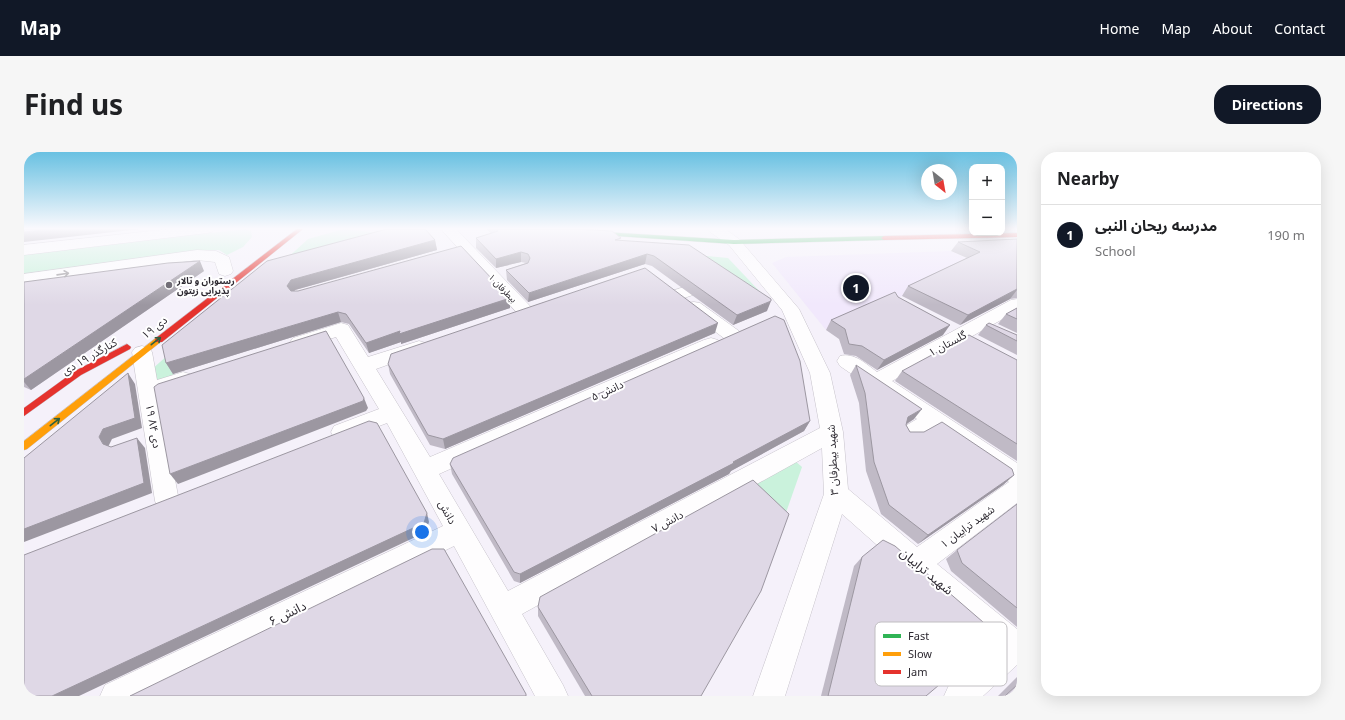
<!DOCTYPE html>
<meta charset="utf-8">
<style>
:root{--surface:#fff;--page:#f6f6f6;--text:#202124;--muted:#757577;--line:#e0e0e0;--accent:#111827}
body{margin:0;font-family:"Noto Sans","Noto Sans Arabic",sans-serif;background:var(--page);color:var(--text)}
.controls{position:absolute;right:12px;top:12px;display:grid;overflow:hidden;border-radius:8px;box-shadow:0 4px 16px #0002}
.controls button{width:36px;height:36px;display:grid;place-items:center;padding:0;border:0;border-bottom:1px solid var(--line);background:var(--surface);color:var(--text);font:20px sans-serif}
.compass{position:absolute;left:897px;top:12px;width:36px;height:36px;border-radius:50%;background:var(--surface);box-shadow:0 4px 16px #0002;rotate:149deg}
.you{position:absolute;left:398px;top:380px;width:14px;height:14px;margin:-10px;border:3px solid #fff;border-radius:50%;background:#1a73e8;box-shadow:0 0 0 6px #1a73e833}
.badge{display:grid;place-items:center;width:26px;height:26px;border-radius:50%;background:var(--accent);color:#fff;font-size:13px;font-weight:700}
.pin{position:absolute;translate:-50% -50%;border:2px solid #fff;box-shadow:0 1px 4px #0006}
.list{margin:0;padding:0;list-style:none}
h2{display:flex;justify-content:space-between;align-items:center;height:52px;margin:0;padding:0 16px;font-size:17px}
h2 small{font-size:13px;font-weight:400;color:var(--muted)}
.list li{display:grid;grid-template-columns:26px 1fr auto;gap:12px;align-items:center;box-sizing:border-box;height:60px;padding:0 16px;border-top:1px solid var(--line)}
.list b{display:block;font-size:15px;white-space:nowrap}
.list p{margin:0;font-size:13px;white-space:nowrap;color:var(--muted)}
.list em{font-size:13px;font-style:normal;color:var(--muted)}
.map{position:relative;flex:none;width:993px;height:544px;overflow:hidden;border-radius:16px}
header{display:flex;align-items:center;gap:24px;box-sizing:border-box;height:56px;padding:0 20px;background:var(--accent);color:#fff}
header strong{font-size:19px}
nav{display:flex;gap:22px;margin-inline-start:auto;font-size:14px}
.intro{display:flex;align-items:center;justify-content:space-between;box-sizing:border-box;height:96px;padding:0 24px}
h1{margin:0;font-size:28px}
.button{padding:10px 18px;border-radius:16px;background:var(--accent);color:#fff;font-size:14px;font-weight:700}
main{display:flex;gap:24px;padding:0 24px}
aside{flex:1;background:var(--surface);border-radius:16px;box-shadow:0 4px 16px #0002}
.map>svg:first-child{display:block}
</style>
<header>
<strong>Map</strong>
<nav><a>Home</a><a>Map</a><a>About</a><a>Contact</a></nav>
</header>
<div class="intro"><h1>Find us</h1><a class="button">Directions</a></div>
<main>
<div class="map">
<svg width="993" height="544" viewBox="0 0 993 544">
<rect width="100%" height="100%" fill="#f5f1fa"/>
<polygon fill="#f1e8fc" points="927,99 950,110 874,146 802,178 748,111 762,105"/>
<g fill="#caf2dc">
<polygon points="221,77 227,79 228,85 219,95 203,103 195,98 186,98 0,122 0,103"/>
<polygon points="320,77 364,82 259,110 284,87"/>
<polygon points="662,102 704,106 742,146"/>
<polygon points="144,203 150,224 129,230 127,218"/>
<polygon points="770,308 778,315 758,372 721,336"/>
</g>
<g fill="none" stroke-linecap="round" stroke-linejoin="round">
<defs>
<g id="street">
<polygon points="146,77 190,77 188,80 183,81 0,103 0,93"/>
<polygon points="417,77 432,77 507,155 510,159 507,163 501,164 495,163"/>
<path d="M684 77H701L715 87 775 157 806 221 819 280 824 337 893 395 985 330 909 278C899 285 891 292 878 288L875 282 878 276 893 267 816 214 813 209 816 204C830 200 842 212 853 220L987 148 993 147V159L868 229 993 311V351L913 412 993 477V513L959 544H920L925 533 968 495 818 362 761 544H729L800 342 798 296 498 462 539 533 544 544H511L430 394 126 544H76L81 533 419 374 363 271 318 288 310 286 307 280 310 274 355 257 312 185 276 196 269 194 266 190 269 186 317 171 324 173 344 205 395 189 402 191 405 195 402 199 352 217 406 305 680 188 687 186 694 188 697 192 694 196 415 322 484 439 796 276 786 221 758 158 705 93 686 80Z"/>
<polygon points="173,98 192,99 205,105 209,119 207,122 201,124 195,122 191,110 173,108 0,132 0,122"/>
<polygon points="675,130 681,131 684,135 681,139 654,148 648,147 645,143 648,139"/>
<polygon points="670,150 676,151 715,179 717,183 715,187 708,189 701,187 664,159 661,155 664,151"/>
<polygon points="118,194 125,196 128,200 133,228 159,220 166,222 169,227 166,232 135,242 155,349 152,356 143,359 134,356 131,349 108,200 111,196"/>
</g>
<polygon id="fast" points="565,79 710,88 860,84 863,86 860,88 710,92 563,82 563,80"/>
<polygon id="slow" points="132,186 138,186 139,188 3,297 0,298 0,289"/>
<g id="jam">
<polygon points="273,77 279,77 138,190 132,190 131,188 132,186"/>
<polygon points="993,81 993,85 860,88 857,86 860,84"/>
<polygon points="103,192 107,195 106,197 57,223 0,264 0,256 51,219"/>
</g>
</defs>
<use href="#street" stroke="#c7c3cb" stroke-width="1"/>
<use href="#fast" stroke="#c7c3cb" stroke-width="1"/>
<use href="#slow" stroke="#c7c3cb" stroke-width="1"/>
<use href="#jam" stroke="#c7c3cb" stroke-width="1"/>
<use href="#street" fill="#fefdfe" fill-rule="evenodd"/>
<use href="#fast" fill="#30b455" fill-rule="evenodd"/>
<use href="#slow" fill="#ff9f0a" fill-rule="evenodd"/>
<use href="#jam" fill="#e5322d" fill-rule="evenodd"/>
</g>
<g fill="#c0bac6">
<polygon points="462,77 550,77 597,88 743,159 709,173 628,114 621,112 504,150 483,128 482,118 502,111 497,110 472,116 452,96 452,86 467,81"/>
<polygon points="993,87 993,146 986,147 936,173 878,144 884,134 943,106 927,99 934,90"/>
<polygon points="411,88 413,98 271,138 270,139 486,156 377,192 377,190 345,201 325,172 317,170 149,222 142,211 243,109"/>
<polygon points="180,119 7,238 0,235 0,130"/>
<polygon points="874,145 919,183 853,218 832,204 820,202 815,187 802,178 807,168"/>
<polygon points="993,156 993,181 974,172 982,162"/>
<polygon points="962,173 993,183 993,203 954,183"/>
<polygon points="691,181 421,297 406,293 366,222 364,212"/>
<polygon points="993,208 993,309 871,229 878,219"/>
<polygon points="832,213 890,267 882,273 886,280 990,323 979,333 894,392 857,362 842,319 835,251 826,223"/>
<polygon points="786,269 780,279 707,319 705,322 496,431 490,429 428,322 426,312"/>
<polygon points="993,352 993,475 927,419 922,407 933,398"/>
<polygon points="838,405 902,544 797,544 830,414"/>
<polygon points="514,455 677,544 561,544 514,464"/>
<polygon points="993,525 993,544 974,544"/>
</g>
<g fill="#9c97a1">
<polygon points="29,77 116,77 0,90 0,80"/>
<polygon points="411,88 413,98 271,138 267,144 263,134 267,128"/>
<polygon points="497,100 497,110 472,116 472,107"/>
<polygon points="623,102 621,112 504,150 505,141"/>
<polygon points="176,109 180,119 7,238 0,230 0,227"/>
<polygon points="993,137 993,138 986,147 936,173 944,163"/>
<polygon points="486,146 486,156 377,192 377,190 345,201 342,191 376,179"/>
<polygon points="747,149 743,159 709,173 713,163"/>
<polygon points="314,160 317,170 149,222 142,211"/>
<polygon points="694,171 691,181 421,297 419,287"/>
<polygon points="926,173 919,183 853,218 860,208"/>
<polygon points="104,221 111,232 118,276 88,287 84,295 79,292 75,285"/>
<polygon points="340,246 344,256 342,259 154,332 146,322"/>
<polygon points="898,257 890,267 877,275 884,265"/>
<polygon points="786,269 780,279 707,319 705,322 496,431 496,422"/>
<polygon points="113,286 121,296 128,341 0,390 0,377"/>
<polygon points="990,323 979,333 894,392 904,383"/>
<polygon points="403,361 405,370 402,380 55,544 28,544"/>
</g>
<g fill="#dfd8e6" stroke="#9c97a1">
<polygon points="0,77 29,77 0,80"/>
<polygon points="363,77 401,77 411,88 267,128 263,134 267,139 274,139 437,94 486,146 375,182 376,179 342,191 322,162 314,160 142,211 138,193 243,109"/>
<polygon points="471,77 550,77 588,79 597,86 591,88 665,93 747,147 747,149 713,163 630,104 623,102 505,141 482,118 504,111 506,106 504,102 497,100 472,107 452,86 474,79"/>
<polygon points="993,87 993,137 944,163 884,134 956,100 934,90"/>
<polygon points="176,109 0,227 0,130 144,111"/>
<polygon points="621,116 694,171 419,287 404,283 364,212 367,202"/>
<polygon points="871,140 874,145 926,173 860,208 838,194 825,192 821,177 807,168"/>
<polygon points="993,156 993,167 982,162"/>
<polygon points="751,164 760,168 776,209 786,269 709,310 710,311 496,422 490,420 426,312 429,306"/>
<polygon points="965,171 993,183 993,189 962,173"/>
<polygon points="302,179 340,246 339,249 146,322 130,235 134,232"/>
<polygon points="945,183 993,208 993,292 878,219"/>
<polygon points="832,213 898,257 884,265 882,273 886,280 900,280 918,270 988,317 990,323 904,383 865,353 850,310 841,241"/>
<polygon points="104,221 111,266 79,277 75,285 79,292 87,295 113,286 120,331 0,377 0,306"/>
<polygon points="345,269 353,271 403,361 400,371 28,544 0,544 0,403"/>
<polygon points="729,328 765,362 737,439 677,544 568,544 514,455 516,445"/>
<polygon points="993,352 993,456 938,411 933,398"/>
<polygon points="859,388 871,394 974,483 902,544 804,544 838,405"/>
<polygon points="408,397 420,397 502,542 502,544 106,544"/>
<polygon points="993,533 993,544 981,544"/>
</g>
<defs><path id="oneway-shaft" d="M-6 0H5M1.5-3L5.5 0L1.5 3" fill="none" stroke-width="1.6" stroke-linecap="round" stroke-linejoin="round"/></defs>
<use stroke="#a09da1" href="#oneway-shaft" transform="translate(39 122) rotate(-8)"/>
<g stroke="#2e603f">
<use href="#oneway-shaft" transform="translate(132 189) rotate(-38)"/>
<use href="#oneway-shaft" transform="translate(31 270) rotate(-38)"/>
</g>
<linearGradient id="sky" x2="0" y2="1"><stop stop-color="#69c1e2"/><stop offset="0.5" stop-color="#faf9fd"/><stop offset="1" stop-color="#faf9fd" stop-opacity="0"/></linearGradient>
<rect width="993" height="153" fill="url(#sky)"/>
<circle fill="#726e77" stroke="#fff" stroke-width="1.5" cx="145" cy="133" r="4"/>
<g text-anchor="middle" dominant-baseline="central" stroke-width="4" stroke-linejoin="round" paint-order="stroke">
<g font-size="9" font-weight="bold" fill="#2c2830" stroke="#fff" text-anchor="start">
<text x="153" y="128">رستوران و تالار<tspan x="153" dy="10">پذیرایی زیتون</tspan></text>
</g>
<g font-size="9" fill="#2c2830" stroke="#fff">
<text transform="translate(479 136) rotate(46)">بیطرفان ۱</text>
</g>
<g font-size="11" fill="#2c2830" stroke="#fff">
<text transform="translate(130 175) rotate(-38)">۱۹ دی</text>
<text transform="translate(923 191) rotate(-28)">گلستان ۱</text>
<text transform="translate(65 204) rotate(-30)">کنارگذر ۱۹ دی</text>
<text transform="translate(583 238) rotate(-24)">دانش ۵</text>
<text transform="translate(130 274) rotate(80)">۱۹ دی ۸۴</text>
<text transform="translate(808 308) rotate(-93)">شهید بیطرفان ۳</text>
<text transform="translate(424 360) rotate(61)">دانش</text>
<text transform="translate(643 369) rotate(-28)">دانش ۷</text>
<text transform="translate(943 374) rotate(-36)">شهید ترابیان ۱</text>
</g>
<g font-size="13" fill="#2c2830" stroke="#fff">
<text transform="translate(903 419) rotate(40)">شهید ترابیان</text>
<text transform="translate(263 461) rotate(-26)">۶ دانش</text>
</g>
</g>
<rect x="851" y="470" width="132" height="64" rx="6" fill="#fff" stroke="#c0bec1" stroke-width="1"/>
<rect x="859" y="482" width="18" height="4" fill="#30b455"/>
<rect x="859" y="500" width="18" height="4" fill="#ff9f0a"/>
<rect x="859" y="518" width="18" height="4" fill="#e5322d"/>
<g font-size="11" fill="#2c2830">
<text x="884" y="488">Fast</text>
<text x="884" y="506">Slow</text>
<text x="884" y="524">Jam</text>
</g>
</svg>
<div class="controls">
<button>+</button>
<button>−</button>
</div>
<svg class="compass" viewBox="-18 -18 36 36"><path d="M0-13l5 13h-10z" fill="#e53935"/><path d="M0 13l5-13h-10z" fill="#757577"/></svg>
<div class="you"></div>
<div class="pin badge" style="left:832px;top:136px">1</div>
</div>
<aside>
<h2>Nearby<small></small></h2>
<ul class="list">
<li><span class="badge">1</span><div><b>مدرسه ریحان النبی</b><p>School</p></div><em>190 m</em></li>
</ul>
</aside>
</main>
